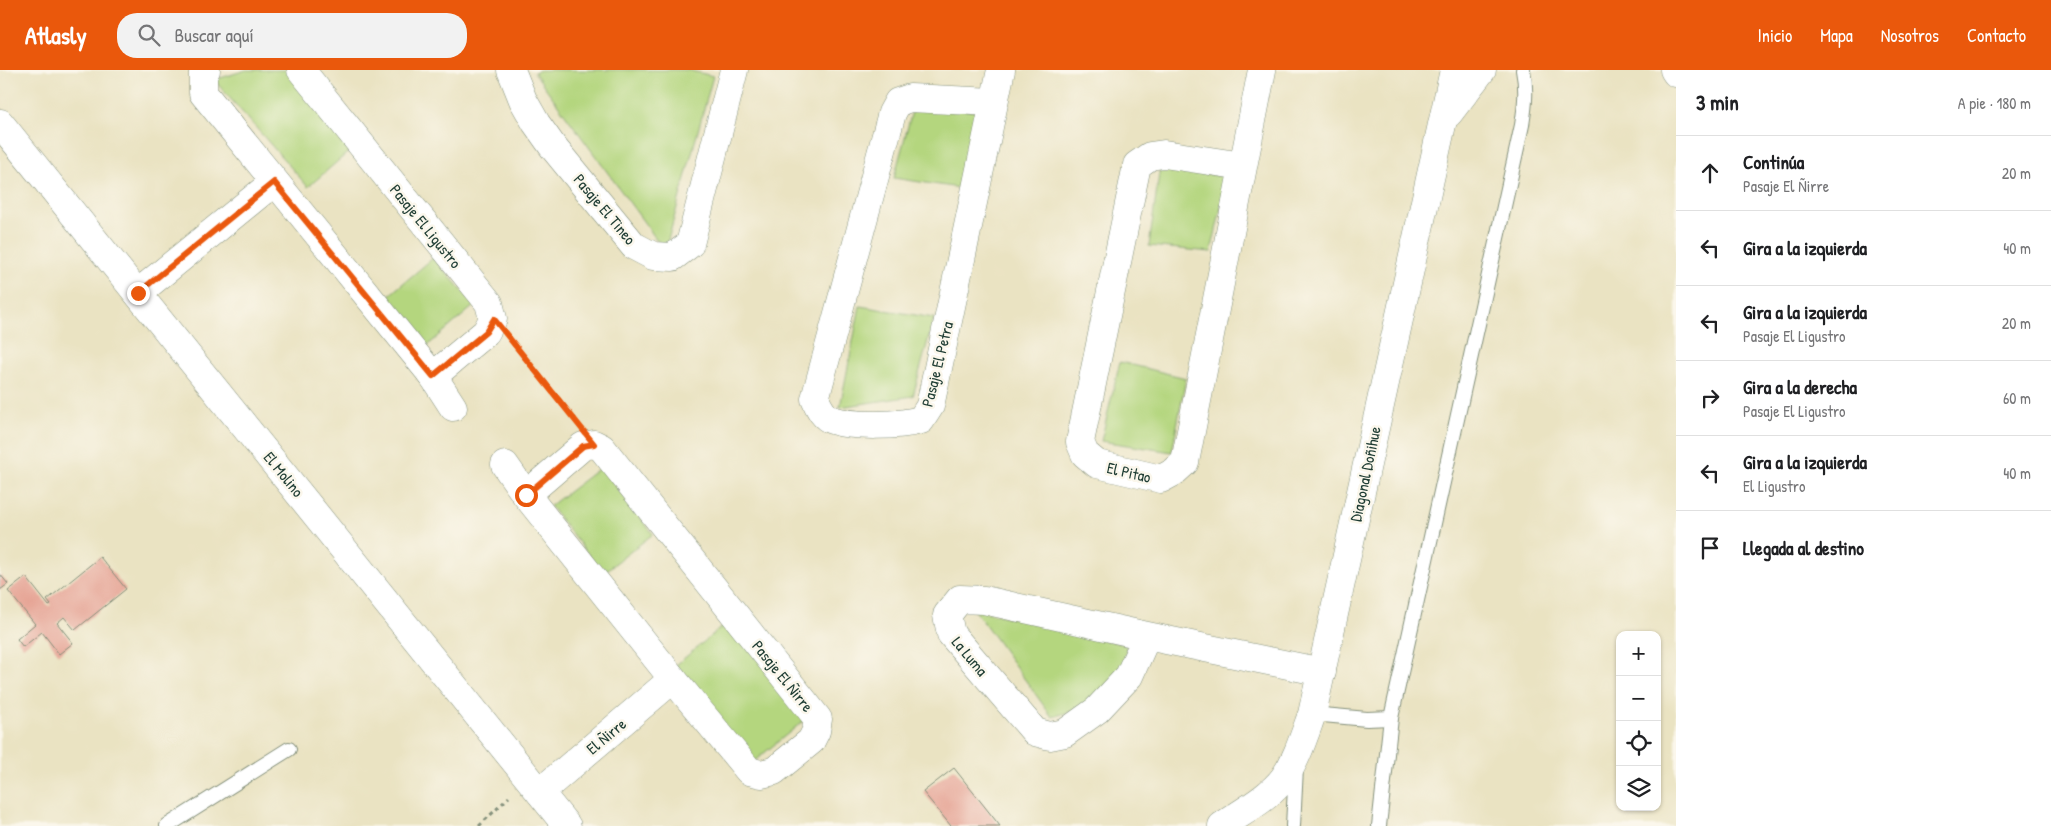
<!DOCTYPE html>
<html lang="es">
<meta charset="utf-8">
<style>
:root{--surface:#fff;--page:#f2f2f2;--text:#202124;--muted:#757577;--line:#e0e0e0;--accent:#ea580c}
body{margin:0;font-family:"Patrick Hand",sans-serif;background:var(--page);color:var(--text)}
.controls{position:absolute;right:15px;bottom:15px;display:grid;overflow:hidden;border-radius:10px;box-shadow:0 1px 4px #0004}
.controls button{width:45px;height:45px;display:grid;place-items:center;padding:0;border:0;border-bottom:1px solid var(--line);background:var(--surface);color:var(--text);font:25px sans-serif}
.stop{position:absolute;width:15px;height:15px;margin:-11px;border:4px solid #ea580c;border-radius:50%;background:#fff}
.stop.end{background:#ea580c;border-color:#fff;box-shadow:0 1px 5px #0008}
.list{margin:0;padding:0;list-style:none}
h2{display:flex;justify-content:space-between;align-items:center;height:65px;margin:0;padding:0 20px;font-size:21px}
h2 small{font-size:16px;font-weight:400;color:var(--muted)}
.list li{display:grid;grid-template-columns:32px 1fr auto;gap:15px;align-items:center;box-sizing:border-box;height:75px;padding:0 20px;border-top:1px solid var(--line)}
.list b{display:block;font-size:19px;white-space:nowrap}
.list p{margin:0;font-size:16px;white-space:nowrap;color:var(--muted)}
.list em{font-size:16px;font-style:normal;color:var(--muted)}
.icon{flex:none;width:28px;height:28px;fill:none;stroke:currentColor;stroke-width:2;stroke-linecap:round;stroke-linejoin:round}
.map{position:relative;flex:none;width:1676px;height:756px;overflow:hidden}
header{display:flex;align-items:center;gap:30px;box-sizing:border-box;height:70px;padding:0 25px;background:var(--accent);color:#fff}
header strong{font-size:24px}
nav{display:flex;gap:28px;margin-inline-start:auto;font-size:18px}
.search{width:350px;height:45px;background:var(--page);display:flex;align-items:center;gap:12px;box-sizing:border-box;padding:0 18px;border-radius:20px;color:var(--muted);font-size:19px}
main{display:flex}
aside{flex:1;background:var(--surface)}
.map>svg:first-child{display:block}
</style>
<header>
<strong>Atlasly</strong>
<div class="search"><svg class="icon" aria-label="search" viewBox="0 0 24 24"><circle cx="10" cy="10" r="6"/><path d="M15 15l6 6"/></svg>Buscar aquí</div>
<nav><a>Inicio</a><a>Mapa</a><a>Nosotros</a><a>Contacto</a></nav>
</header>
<main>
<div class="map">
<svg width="1676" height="756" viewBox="0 0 1676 756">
<rect width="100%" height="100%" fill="#fbf7ec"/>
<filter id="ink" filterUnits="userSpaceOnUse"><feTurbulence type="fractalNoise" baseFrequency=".02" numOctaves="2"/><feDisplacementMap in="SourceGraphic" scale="10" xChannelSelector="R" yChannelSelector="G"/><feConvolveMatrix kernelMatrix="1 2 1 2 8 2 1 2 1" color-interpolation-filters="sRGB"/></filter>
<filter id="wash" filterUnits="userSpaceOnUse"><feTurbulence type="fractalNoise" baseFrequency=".0096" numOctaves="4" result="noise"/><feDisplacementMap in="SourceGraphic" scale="20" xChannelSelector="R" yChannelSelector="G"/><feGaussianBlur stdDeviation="1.12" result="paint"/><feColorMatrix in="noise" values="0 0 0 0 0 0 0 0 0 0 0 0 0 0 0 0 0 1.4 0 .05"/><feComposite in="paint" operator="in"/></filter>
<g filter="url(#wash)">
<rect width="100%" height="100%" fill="#eae3c2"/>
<g fill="#b4d67e" stroke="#6a8a59">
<polygon points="246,0 295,0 353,78 308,117 214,10"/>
<polygon points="541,0 687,0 713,6 665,181 534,2"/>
<polygon points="915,30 977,42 959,118 894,108"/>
<polygon points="1160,97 1228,107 1211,182 1149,176"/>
<polygon points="433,188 475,235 426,277 387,227"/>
<polygon points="860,236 934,248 913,326 840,337"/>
<polygon points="1120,292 1186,308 1172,382 1101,371"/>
<polygon points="601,397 653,464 603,503 550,436"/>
<polygon points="974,539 1126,575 1125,600 1090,636 1052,647"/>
<polygon points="729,551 807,648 752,693 676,595"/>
</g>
<g id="blocks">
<g fill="#e5a192">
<polygon points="100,487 126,519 75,560 64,547 57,553 73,573 59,584 42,562 23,577 17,569 35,554 8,521 26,507 49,536 51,535 47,530"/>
<polygon points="0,504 8,514 0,520"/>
<polygon points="954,698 1000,756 951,756 923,722"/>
</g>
</g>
</g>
<g filter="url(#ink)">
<use href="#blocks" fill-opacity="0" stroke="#84907b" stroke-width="1"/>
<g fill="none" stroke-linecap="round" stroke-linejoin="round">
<defs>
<g id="service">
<polyline points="1312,644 1367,649 1391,648"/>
<polyline points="167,756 289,679"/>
<polyline points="1293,756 1296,698"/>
<path d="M1379 756 1391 648 1522 55C1525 36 1527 19 1523 0"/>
</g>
<g id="minor">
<polyline points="206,0 203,3 203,23 433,306 453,337"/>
<polyline points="301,0 489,233 493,249 486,262 433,306"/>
<polyline points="511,0 523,30 536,53 553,77 634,176 653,186 673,187 690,174 734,0"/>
<path d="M994 32 910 28 898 32 892 43 815 329C819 337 823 347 832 350 853 357 900 356 921 350L930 336 1001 0"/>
<polyline points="1243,96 1164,84 1150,86 1137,95 1080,372 1085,384 1097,394 1161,409 1174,402 1185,392 1262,0"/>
<polyline points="138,223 274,112"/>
<polyline points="505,395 526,425 673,609 749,701 761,704 774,701 811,671 816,661 818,649 602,378 594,374 583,376 526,425"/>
<polyline points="1147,566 1129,606 1097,640 1065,663 1050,666 1035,662 951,564 947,545 960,529 984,530 1147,566 1322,602"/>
<polyline points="540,722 673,609"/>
</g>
<g id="tertiary">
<polyline points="1674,0 1676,3"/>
<polyline points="1449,43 1482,0"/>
<polyline points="0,53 567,756"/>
<path d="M1222 756C1242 742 1269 728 1284 708 1297 689 1304 666 1312 644L1454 0"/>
</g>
</defs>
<use href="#service" stroke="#84907b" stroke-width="16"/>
<use href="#minor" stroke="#84907b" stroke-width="29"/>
<use href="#tertiary" stroke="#84907b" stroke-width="29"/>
<g stroke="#84907b" stroke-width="3" stroke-dasharray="4 4" stroke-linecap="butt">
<polyline points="513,273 575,349"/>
<polyline points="479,756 509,727"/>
</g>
<use href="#service" stroke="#fff" stroke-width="14"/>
<use href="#minor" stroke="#fff" stroke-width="28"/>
<use href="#tertiary" stroke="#fff" stroke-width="28"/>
</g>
</g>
<g fill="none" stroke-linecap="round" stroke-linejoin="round" filter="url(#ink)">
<polyline stroke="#ea580c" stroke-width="6" points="138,223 274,112 433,306 486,262 494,249 594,374 583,376 526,425"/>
</g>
<g text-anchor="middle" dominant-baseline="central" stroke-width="5" stroke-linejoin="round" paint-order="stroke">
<g font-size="16" fill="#1f3d34" stroke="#fbf7ec">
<text transform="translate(605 139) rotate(50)">Pasaje El Tineo</text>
<text transform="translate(426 156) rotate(51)">Pasaje El Ligustro</text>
<text transform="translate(937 294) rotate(-76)">Pasaje El Petra</text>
<text transform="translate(1129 402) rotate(13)">El Pitao</text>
<text transform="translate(284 404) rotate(51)">El Molino</text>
<text transform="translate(1365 404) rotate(-78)">Diagonal Doñihue</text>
<text transform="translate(970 586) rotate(50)">La Luma</text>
<text transform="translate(783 606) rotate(51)">Pasaje El Ñirre</text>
<text transform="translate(606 666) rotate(-40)">El Ñirre</text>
</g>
</g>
</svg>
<div class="controls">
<button>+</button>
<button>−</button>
<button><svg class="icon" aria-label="locate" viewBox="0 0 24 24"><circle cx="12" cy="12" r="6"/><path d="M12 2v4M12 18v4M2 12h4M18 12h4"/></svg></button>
<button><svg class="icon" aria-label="layers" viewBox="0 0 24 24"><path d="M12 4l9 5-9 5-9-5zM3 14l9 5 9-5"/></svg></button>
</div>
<div class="stop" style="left:526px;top:425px"></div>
<div class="stop end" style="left:138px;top:223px"></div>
</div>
<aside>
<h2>3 min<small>A pie · 180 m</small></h2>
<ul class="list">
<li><svg class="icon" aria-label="ahead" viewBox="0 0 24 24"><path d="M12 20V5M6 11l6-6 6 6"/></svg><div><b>Continúa</b><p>Pasaje El Ñirre</p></div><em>20 m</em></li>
<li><svg class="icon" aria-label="left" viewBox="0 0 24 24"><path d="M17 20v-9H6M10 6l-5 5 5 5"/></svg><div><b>Gira a la izquierda</b></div><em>40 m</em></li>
<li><svg class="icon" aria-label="left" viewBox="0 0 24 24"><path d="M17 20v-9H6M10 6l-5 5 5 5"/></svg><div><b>Gira a la izquierda</b><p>Pasaje El Ligustro</p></div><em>20 m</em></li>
<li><svg class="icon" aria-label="right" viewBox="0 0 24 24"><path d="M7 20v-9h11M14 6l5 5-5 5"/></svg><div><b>Gira a la derecha</b><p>Pasaje El Ligustro</p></div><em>60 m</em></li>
<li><svg class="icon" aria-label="left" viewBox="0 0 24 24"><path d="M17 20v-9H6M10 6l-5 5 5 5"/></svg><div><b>Gira a la izquierda</b><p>El Ligustro</p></div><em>40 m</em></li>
<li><svg class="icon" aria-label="arrive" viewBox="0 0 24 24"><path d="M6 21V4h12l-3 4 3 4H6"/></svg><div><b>Llegada al destino</b></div></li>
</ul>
</aside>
</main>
